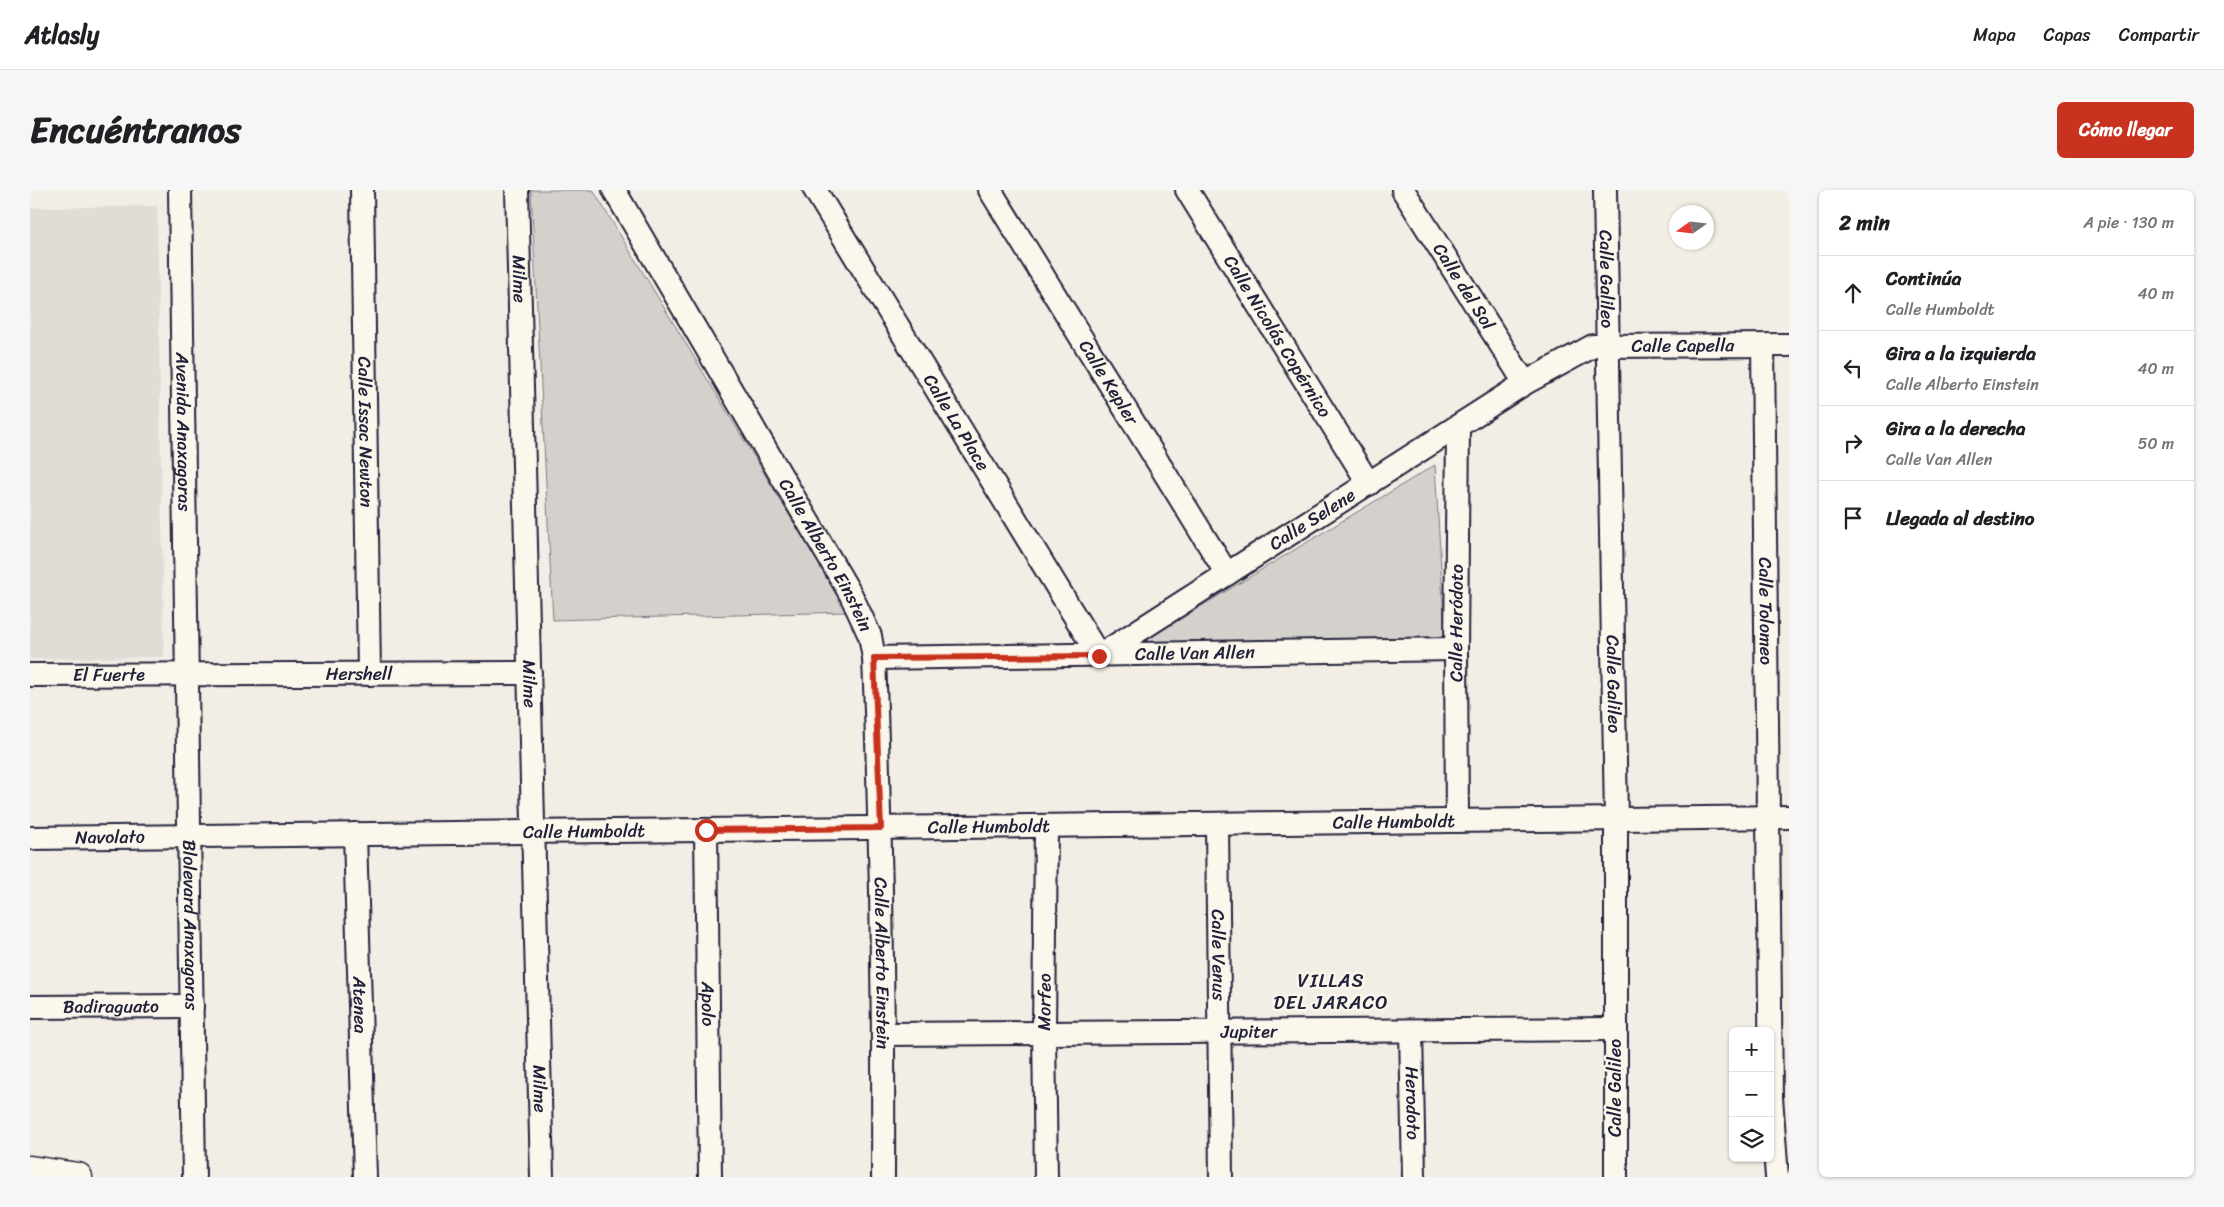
<!DOCTYPE html>
<html lang="es">
<meta charset="utf-8">
<style>
:root{--surface:#fff;--page:#f6f6f6;--text:#202124;--muted:#757577;--line:#e0e0e0;--accent:#c8321e}
body{margin:0;font-family:Sriracha,sans-serif;background:var(--page);color:var(--text)}
.controls{position:absolute;right:15px;bottom:15px;display:grid;overflow:hidden;border-radius:8px;box-shadow:0 1px 4px #0004}
.controls button{width:45px;height:45px;display:grid;place-items:center;padding:0;border:0;border-bottom:1px solid var(--line);background:var(--surface);color:var(--text);font:25px sans-serif}
.compass{position:absolute;left:1639px;top:15px;width:45px;height:45px;border-radius:50%;background:var(--surface);box-shadow:0 1px 4px #0004;rotate:256deg}
.stop{position:absolute;width:15px;height:15px;margin:-11px;border:4px solid #c8321e;border-radius:50%;background:#fff}
.stop.end{background:#c8321e;border-color:#fff;box-shadow:0 1px 5px #0008}
.list{margin:0;padding:0;list-style:none}
h2{display:flex;justify-content:space-between;align-items:center;height:65px;margin:0;padding:0 20px;font-size:21px}
h2 small{font-size:16px;font-weight:400;color:var(--muted)}
.list li{display:grid;grid-template-columns:32px 1fr auto;gap:15px;align-items:center;box-sizing:border-box;height:75px;padding:0 20px;border-top:1px solid var(--line)}
.list b{display:block;font-size:19px;white-space:nowrap}
.list p{margin:0;font-size:16px;white-space:nowrap;color:var(--muted)}
.list em{font-size:16px;font-style:normal;color:var(--muted)}
.icon{flex:none;width:28px;height:28px;fill:none;stroke:currentColor;stroke-width:2;stroke-linecap:round;stroke-linejoin:round}
.map{position:relative;flex:none;width:1759px;height:987px;overflow:hidden;border-radius:8px}
header{display:flex;align-items:center;gap:30px;box-sizing:border-box;height:70px;padding:0 25px;background:var(--surface);border-bottom:1px solid var(--line)}
header strong{font-size:24px}
nav{display:flex;gap:28px;margin-inline-start:auto;font-size:18px}
.intro{display:flex;align-items:center;justify-content:space-between;box-sizing:border-box;height:120px;padding:0 30px}
h1{margin:0;font-size:35px}
.button{padding:12px 22px;border-radius:8px;background:var(--accent);color:#fff;font-size:18px;font-weight:700}
main{display:flex;gap:30px;padding:0 30px}
aside{flex:1;background:var(--surface);border-radius:8px;box-shadow:0 1px 4px #0004}
.map>svg:first-child{display:block}
</style>
<header>
<strong>Atlasly</strong>
<nav><a>Mapa</a><a>Capas</a><a>Compartir</a></nav>
</header>
<div class="intro"><h1>Encuéntranos</h1><a class="button">Cómo llegar</a></div>
<main>
<div class="map">
<svg width="1759" height="987" viewBox="0 0 1759 987">
<rect width="100%" height="100%" fill="#f2eee5"/>
<filter id="ink" filterUnits="userSpaceOnUse"><feTurbulence type="fractalNoise" baseFrequency=".02" numOctaves="2"/><feDisplacementMap in="SourceGraphic" scale="10" xChannelSelector="R" yChannelSelector="G"/><feConvolveMatrix kernelMatrix="1 2 1 2 8 2 1 2 1" color-interpolation-filters="sRGB"/></filter>
<g filter="url(#ink)">
<polygon fill="#e0dcd6" points="127,16 134,467 0,469 0,18"/>
<g fill="#d4d1cc" stroke="#7b7a84">
<polygon points="501,0 563,0 818,422 523,430"/>
<polygon points="1405,275 1415,447 1112,452"/>
</g>
<g fill="none" stroke-linecap="round" stroke-linejoin="round">
<defs>
<g id="minor">
<path id="s1" d="M150 0 164 987"/>
<path id="s2" d="M332 0 339 484"/>
<path id="s3" d="M487 0 512 987"/>
<path id="s4" d="M584 0 821 405 840 446 844 468C851 641 854 814 853 987"/>
<path id="s5" d="M785 0 1069 466 1495 193 1563 156 1759 155"/>
<path id="s6" d="M960 0 1197 384"/>
<path id="s7" d="M1157 0 1339 294"/>
<path id="s8" d="M1373 0 1495 193"/>
<path id="s9" d="M1575 0 1586 629V987"/>
<path id="s10" d="M1733 156 1741 907 1747 987"/>
<path id="s11" d="M844 468 1426 459"/>
<path id="s12" d="M0 485 500 483"/>
<path id="s13" d="M1427 631 1426 459 1428 237"/>
<path id="s14" d="M1187 634 1191 987"/>
<path id="s15" d="M676 640 680 987"/>
<path id="s16" d="M325 644 335 987"/>
<path id="s17" d="M0 648 1759 627"/>
<path id="s18" d="M0 817 162 816"/>
<path id="s19" d="M1381 841 1384 987"/>
<path id="s20" d="M854 844 1584 839"/>
<path id="s21" d="M1016 987 1014 843 1016 636"/>
</g>
<polyline id="tertiary" points="0,980 48,987"/>
</defs>
<use href="#minor" stroke="#22223b" stroke-width="26"/>
<use href="#tertiary" stroke="#22223b" stroke-width="31"/>
<use href="#minor" stroke="#fbf7ec" stroke-width="22"/>
<use href="#tertiary" stroke="#fbf7ec" stroke-width="28"/>
</g>
</g>
<g fill="none" stroke-linecap="round" stroke-linejoin="round" filter="url(#ink)">
<polyline stroke="#c8321e" stroke-width="6" points="676,640 851,638 844,468 1069,466"/>
</g>
<g text-anchor="middle" dominant-baseline="central" stroke-width="5" stroke-linejoin="round" paint-order="stroke">
<g font-size="18" fill="#22223b" stroke="#fbf7ec">
<text stroke="none"><textPath href="#s3" startOffset="89">Milme</textPath></text>
<text stroke="none"><textPath href="#s9" startOffset="89">Calle Galileo</textPath></text>
<text stroke="none"><textPath href="#s8" startOffset="114">Calle del Sol</textPath></text>
<text stroke="none"><textPath href="#s7" startOffset="172">Calle Nicolás Copérnico</textPath></text>
<text stroke="none"><textPath href="#s5" startOffset="1219">Calle Capella</textPath></text>
<text stroke="none"><textPath href="#s6" startOffset="226">Calle Kepler</textPath></text>
<text stroke="none"><textPath href="#s5" startOffset="272">Calle La Place</textPath></text>
<text stroke="none"><textPath href="#s1" startOffset="242">Avenida Anaxagoras</textPath></text>
<text stroke="none"><textPath href="#s2" startOffset="242">Calle Issac Newton</textPath></text>
<text stroke="none"><textPath href="#s5" startOffset="799">Calle Selene</textPath></text>
<text stroke="none"><textPath href="#s4" startOffset="422">Calle Alberto Einstein</textPath></text>
<text stroke="none"><textPath href="#s10" startOffset="265">Calle Tolomeo</textPath></text>
<text stroke="none"><textPath href="#s13" startOffset="198">Calle Heródoto</textPath></text>
<text stroke="none"><textPath href="#s11" startOffset="321">Calle Van Allen</textPath></text>
<text stroke="none"><textPath href="#s12" startOffset="79">El Fuerte</textPath></text>
<text stroke="none"><textPath href="#s12" startOffset="329">Hershell</textPath></text>
<text stroke="none"><textPath href="#s3" startOffset="494">Milme</textPath></text>
<text stroke="none"><textPath href="#s9" startOffset="494">Calle Galileo</textPath></text>
<text stroke="none"><textPath href="#s17" startOffset="1364">Calle Humboldt</textPath></text>
<text stroke="none"><textPath href="#s17" startOffset="959">Calle Humboldt</textPath></text>
<text stroke="none"><textPath href="#s17" startOffset="554">Calle Humboldt</textPath></text>
<text stroke="none"><textPath href="#s17" startOffset="80">Navolato</textPath></text>
<text stroke="none"><textPath href="#s1" startOffset="735">Blolevard Anaxagoras</textPath></text>
<text stroke="none"><textPath href="#s14" startOffset="131">Calle Venus</textPath></text>
<text stroke="none"><textPath href="#s4" startOffset="842">Calle Alberto Einstein</textPath></text>
<text stroke="none"><textPath href="#s21" startOffset="175">Morfeo</textPath></text>
<text stroke="none"><textPath href="#s15" startOffset="174">Apolo</textPath></text>
<text stroke="none"><textPath href="#s16" startOffset="171">Atenea</textPath></text>
<text stroke="none"><textPath href="#s18" startOffset="81">Badiraguato</textPath></text>
<text stroke="none"><textPath href="#s20" startOffset="365">Jupiter</textPath></text>
<text stroke="none"><textPath href="#s3" startOffset="899">Milme</textPath></text>
<text transform="translate(1585 898) rotate(-90)">Calle Galileo</text>
<text stroke="none"><textPath href="#s19" startOffset="72">Herodoto</textPath></text>
</g>
<g font-size="19" letter-spacing="1" fill="#22223b" stroke="#fbf7ec">
<text x="1301" y="790">VILLAS<tspan x="1301" dy="22">DEL JARACO</tspan></text>
</g>
</g>
</svg>
<div class="controls">
<button>+</button>
<button>−</button>
<button><svg class="icon" aria-label="layers" viewBox="0 0 24 24"><path d="M12 4l9 5-9 5-9-5zM3 14l9 5 9-5"/></svg></button>
</div>
<svg class="compass" viewBox="-18 -18 36 36"><path d="M0-13l5 13h-10z" fill="#e53935"/><path d="M0 13l5-13h-10z" fill="#757577"/></svg>
<div class="stop" style="left:676px;top:640px"></div>
<div class="stop end" style="left:1069px;top:466px"></div>
</div>
<aside>
<h2>2 min<small>A pie · 130 m</small></h2>
<ul class="list">
<li><svg class="icon" aria-label="ahead" viewBox="0 0 24 24"><path d="M12 20V5M6 11l6-6 6 6"/></svg><div><b>Continúa</b><p>Calle Humboldt</p></div><em>40 m</em></li>
<li><svg class="icon" aria-label="left" viewBox="0 0 24 24"><path d="M17 20v-9H6M10 6l-5 5 5 5"/></svg><div><b>Gira a la izquierda</b><p>Calle Alberto Einstein</p></div><em>40 m</em></li>
<li><svg class="icon" aria-label="right" viewBox="0 0 24 24"><path d="M7 20v-9h11M14 6l5 5-5 5"/></svg><div><b>Gira a la derecha</b><p>Calle Van Allen</p></div><em>50 m</em></li>
<li><svg class="icon" aria-label="arrive" viewBox="0 0 24 24"><path d="M6 21V4h12l-3 4 3 4H6"/></svg><div><b>Llegada al destino</b></div></li>
</ul>
</aside>
</main>
